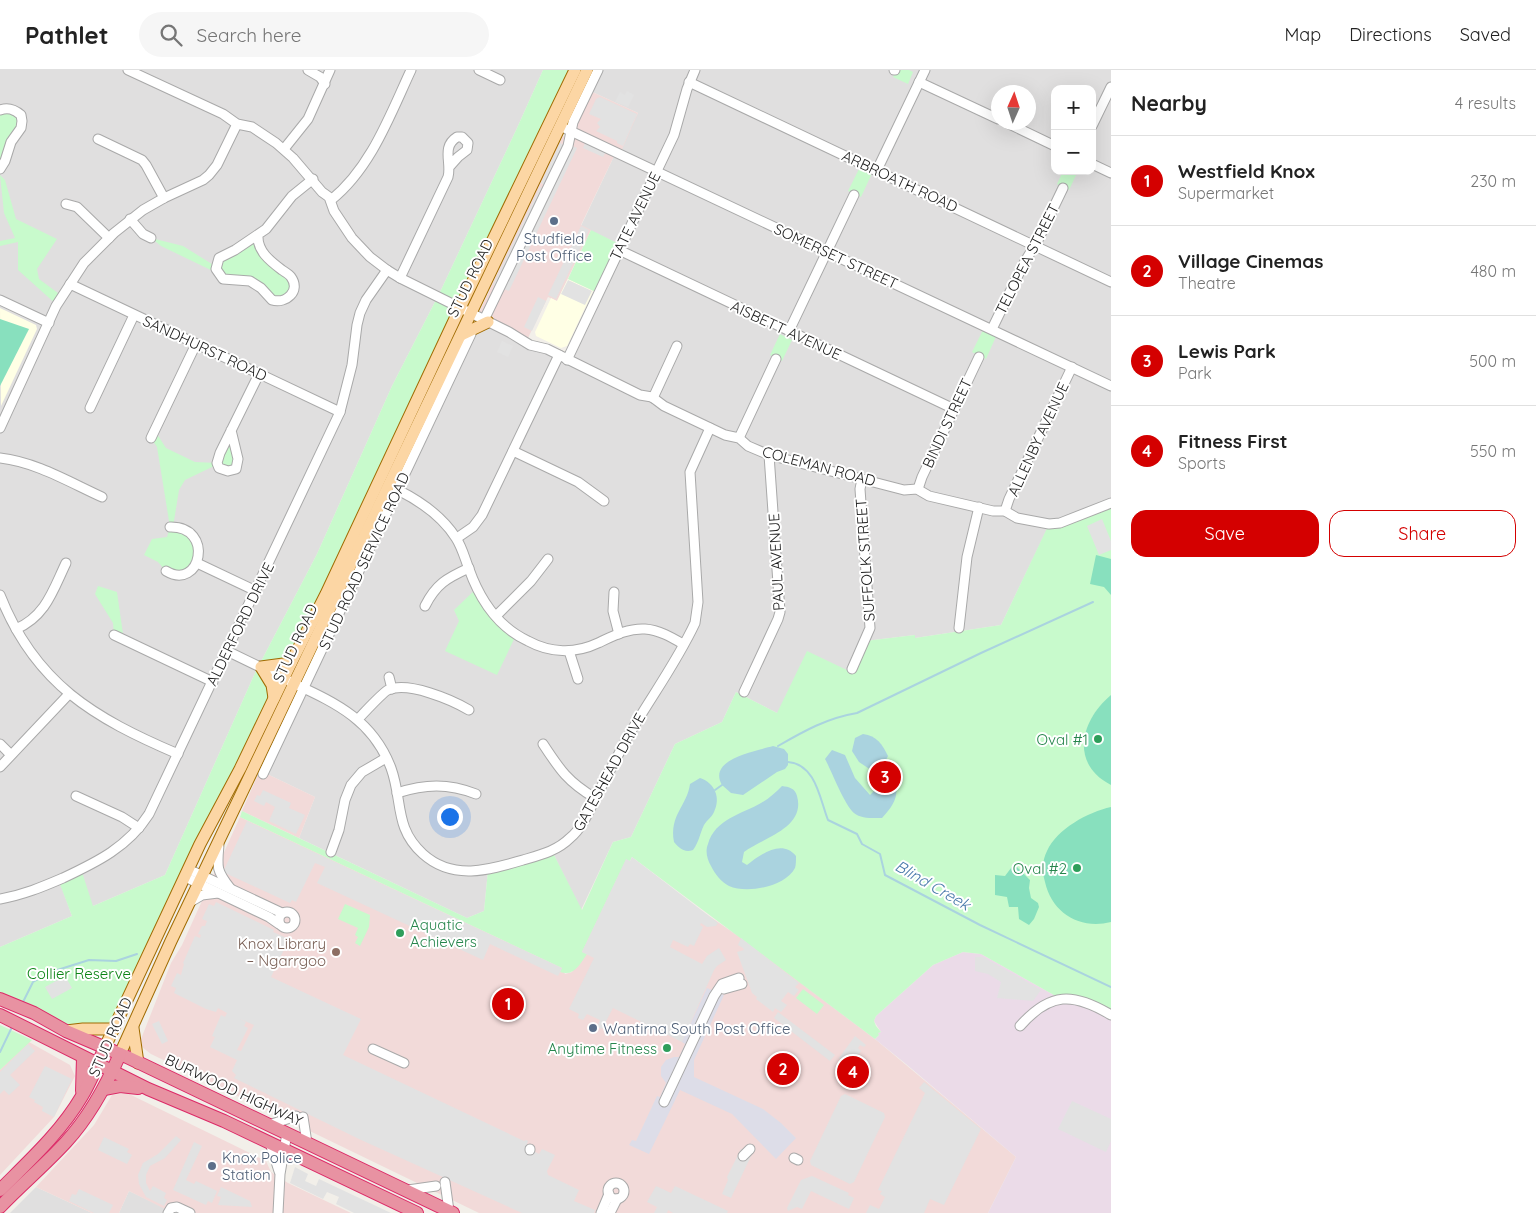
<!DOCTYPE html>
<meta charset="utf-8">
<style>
:root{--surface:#fff;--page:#f6f6f6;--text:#222;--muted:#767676;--line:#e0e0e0;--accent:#d40000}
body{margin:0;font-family:Quicksand,sans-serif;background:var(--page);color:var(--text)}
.controls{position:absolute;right:15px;top:15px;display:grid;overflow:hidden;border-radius:10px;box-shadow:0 5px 20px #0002}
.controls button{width:45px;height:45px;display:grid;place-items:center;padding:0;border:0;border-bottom:1px solid var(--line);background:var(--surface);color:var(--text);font:25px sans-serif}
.compass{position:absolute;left:991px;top:15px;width:45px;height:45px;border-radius:50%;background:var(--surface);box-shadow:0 5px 20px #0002;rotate:3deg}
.you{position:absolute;left:449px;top:746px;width:18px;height:18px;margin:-12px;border:4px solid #fff;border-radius:50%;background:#1a73e8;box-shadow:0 0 0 8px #1a73e833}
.badge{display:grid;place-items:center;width:32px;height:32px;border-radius:50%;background:var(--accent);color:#fff;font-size:16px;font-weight:700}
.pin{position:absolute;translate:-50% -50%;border:2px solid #fff;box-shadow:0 1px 5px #0006}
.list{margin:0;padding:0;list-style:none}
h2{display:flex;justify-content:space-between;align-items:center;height:65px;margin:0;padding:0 20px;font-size:21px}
h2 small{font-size:16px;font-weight:400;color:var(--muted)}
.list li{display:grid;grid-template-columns:32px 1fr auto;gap:15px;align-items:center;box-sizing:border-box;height:90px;padding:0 20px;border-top:1px solid var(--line)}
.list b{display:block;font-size:19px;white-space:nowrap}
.list p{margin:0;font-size:16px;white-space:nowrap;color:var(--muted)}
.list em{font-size:16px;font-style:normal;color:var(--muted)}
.actions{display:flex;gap:10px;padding:15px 20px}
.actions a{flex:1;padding:11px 0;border:1px solid var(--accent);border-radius:15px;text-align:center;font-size:18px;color:var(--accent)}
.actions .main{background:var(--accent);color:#fff}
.icon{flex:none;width:28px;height:28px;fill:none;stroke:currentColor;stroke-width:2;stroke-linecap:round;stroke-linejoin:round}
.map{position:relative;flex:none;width:1111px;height:1143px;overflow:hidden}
header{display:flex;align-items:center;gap:30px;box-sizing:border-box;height:70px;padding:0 25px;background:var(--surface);border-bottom:1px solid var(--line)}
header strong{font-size:24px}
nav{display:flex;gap:28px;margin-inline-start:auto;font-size:18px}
.search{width:350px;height:45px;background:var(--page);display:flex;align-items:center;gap:12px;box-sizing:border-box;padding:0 18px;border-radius:28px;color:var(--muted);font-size:19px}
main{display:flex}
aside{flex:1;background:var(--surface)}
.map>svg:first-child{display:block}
</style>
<header>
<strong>Pathlet</strong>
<div class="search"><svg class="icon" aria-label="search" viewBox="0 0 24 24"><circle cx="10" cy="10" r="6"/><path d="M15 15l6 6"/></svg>Search here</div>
<nav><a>Map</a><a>Directions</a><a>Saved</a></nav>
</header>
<main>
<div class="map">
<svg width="1111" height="1143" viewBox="0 0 1111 1143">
<rect width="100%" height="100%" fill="#f2efe9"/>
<g fill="#e0dfdf" fill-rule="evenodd">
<polygon points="0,0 543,0 517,58 441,220 392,316 317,484 255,603 165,805 93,836 59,810 72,846 0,877"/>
<path d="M598 0H1111V433L1049 455 1001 555 915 568V565L865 571 851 602 777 643 736 622 722 652 675 674 631 767 613 772 581 840 552 781 488 800 484 841 467 848 299 768 315 727 263 702 479 248 567 290 621 175 581 156 616 82 638 43 588 20ZM1055 19H1092V101H1055ZM998 22H1028V52H998Z"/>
<polygon points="36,1117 92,1143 10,1143"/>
<polygon points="129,1121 169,1140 190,1143 119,1143"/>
</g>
<g fill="#f2dad9">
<polygon points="588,20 638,43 620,84 616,82 581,155 591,160 557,231 548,227 526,272 477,247 560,69 571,61"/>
<polygon points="259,702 263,702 315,727 299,768 242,741"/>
<polygon points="240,747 562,898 565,904 572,902 626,789 741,868 875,969 1016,1087 988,1143 479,1143 151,984 142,977 141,969 171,893 182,875"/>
<polygon points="29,972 70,995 75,1006 54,1047 0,1105 0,1000"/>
<polygon points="127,1023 266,1091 271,1102 288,1113 351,1143 190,1143 169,1141 129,1121 119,1143 92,1143 36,1117 94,1055 112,1025"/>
</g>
<polygon fill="#ebdbe8" points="963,882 981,884 1061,929 1066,929 1111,945 1111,1143 988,1143 1016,1087 906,994 875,969 879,965 877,963 881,962 874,951 876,946 933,895"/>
<g fill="#ffffe5">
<polygon points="568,209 593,221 567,276 561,278 536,266 535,262 551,228 557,231"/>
<polygon points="0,238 36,255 37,259 1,336"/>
</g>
<g fill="#c8facc">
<polygon points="543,0 574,0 291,593 273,596 273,619 114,959 66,961 0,929 0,877 72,846 58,809 81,799 93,836 165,805 255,603 317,484 392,316 441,220 517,58"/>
<polygon points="896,0 909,0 913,2 908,14 893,7"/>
<polygon points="0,40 22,46 0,99"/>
<polygon points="862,93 874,99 861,127 848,121"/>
<polygon points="1063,101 1078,101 1069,120 1057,114"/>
<polygon points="0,105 5,110 16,149 57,169 37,199 39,209 62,226 57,235 18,200 18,172 0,176 0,171 15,168 4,143"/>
<polygon points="591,160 621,175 598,223 568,209"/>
<polygon points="151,168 183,176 215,196 216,192 250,172 253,173 291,206 293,221 277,231 261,218 217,203 161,176"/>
<polygon points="985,256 998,262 986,289 972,282"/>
<polygon points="780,264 792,270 782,291 770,285"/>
<polygon points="231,360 237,398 212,397 185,410 179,420 173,457 186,461 199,484 186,503 166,501 158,492 144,485 152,469 167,467 170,457 157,377 151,368 155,361 166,378 195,392 217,393"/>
<path d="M1111 433V945L1096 936 1061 929 981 884 963 882 933 895 876 946 874 951 876 956 881 962 878 963 879 965 875 969 632 787 630 791 626 790 582 882 587 884C580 894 574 907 560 902L562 898 240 747 242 741 467 848 484 841 488 800 552 781 582 840 613 772 631 767 675 674 722 652 736 622 777 643 807 581 851 602 865 571 915 565V568L1001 555 1049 454Z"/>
<polygon points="98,516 117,522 124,571 114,565 113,553 95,524"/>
<polygon points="477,518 516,565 497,605 445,581 459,551 454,540"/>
<polygon points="345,834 370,845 369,857 360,876 355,873 358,867 355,865 358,858 338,849"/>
<polygon points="803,919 824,935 817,944 796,928"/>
<polygon points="0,955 32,970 0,1000"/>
</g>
<g fill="#88e0be">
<polygon points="0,249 29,259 0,316"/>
<polygon points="1096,485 1111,489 1111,525 1104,517 1090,514"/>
<path d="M1111 625V715C1070 694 1080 651 1111 625Z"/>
<path d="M1111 737V852C1080 860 1052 843 1045 812 1042 801 1042 791 1047 781 1057 759 1088 742 1111 737Z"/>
<polygon points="1014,794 1030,810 1029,818 1031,828 1038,833 1039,837 1034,849 1029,855 1019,849 1018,837 1009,837 1007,827 995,825 995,805 1005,806"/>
</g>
<g fill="#e2e2e2" fill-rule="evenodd">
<polygon points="627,21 634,25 628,37 615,32 620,22 625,25"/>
<polygon points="600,27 637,44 623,76 617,73 617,71 596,61 600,57 597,53 601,49 589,44 596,29"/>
<polygon points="587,68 608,78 603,87 583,78"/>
<polygon points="560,73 564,75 565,73 577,78 509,221 496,216 493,215 540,117 543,118 545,115 541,113"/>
<polygon points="581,156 589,160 556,229 548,225"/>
<polygon points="568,210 592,221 585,235 561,224"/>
<polygon points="538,227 546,231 532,261 524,257"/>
<polygon points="502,271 513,276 508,287 497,282"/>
<polygon points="1102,449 1111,471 1111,480 1099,485 1087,456"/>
<polygon points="263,720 291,733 289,738 305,745 296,764 269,751 275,737 266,732 264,736 254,731 257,725 260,726"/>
<polygon points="247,751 562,898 558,906 490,874 483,890 317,813 325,797 315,793 296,832 292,830 290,833 223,802"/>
<polygon points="632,787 718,853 716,856 707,857 701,853 700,855 703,857 694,876 690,874 688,877 673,870 670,877 702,894 707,886 719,878 726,890 717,896 714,900 682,972 613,938 602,959 597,957 600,950 587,944 583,950 578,948 579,944 569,939 594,888 582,882 626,789 630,791"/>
<path d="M216 832 274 860 273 862 289 869 271 907 361 949 343 985 524 1071 526 1070 528 1071 526 1077 539 1084 542 1079 555 1085 547 1101 548 1105 579 1120 574 1131 595 1140 594 1143H522L359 1069 234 1008 236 1005 232 1001 237 990 210 977 215 967 212 966 221 945 225 947 227 943 218 938 216 942 206 939 174 923 176 918 171 916 177 903 181 905 184 894 183 893 195 866 200 868 201 865 198 864 202 856H205L207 851 202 849 209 834 214 836ZM240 949 254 955 241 981 237 980 248 958 244 956 246 952Z"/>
<polygon points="741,868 799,913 795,917 799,920 794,926 788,922 781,931 787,935 781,942 775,938 773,942 756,929 757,927 752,923 737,882 744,880 743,878 738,875"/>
<polygon points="975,887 983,887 1041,920 1033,931 997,928 1001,912 988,904 975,901"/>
<polygon points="65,906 72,918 52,929 45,917"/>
<polygon points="778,942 835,985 830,991 774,948"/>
<polygon points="159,951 168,971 162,974 152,954"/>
<polygon points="855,966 866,975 864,977 860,975 858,978 861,981 849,997 839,988"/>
<polygon points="28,974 35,981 10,1005 20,1015 9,1025 4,1020 0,1024 0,1002"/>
<polygon points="45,996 72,1009 54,1047 42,1041 43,1037 34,1032 35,1030 29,1027"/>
<polygon points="924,1012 981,1059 944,1135 930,1129 924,1143 866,1143 870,1135 879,1139 885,1127 880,1124 882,1121 878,1120 925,1023 919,1018"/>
<polygon points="845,1024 884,1043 885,1047 854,1112 850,1114 811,1095 810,1091 841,1026"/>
<polygon points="1072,1031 1111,1049 1111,1071 1106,1082 1058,1059"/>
<polygon points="176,1066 181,1070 165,1088 150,1096 146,1105 146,1113 150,1121 153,1116 166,1123 164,1128 167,1130 164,1136 146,1127 139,1114 138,1105 143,1093 158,1084"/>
<polygon points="104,1067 129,1079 127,1082 132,1085 127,1094 98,1080"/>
<polygon points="194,1072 202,1076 186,1110 194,1114 196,1111 217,1121 212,1133 208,1131 206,1135 173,1120"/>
<polygon points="741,1079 752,1084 731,1128 722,1124 728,1110 727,1107"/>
<polygon points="295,1097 308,1104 305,1111 316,1116 319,1109 391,1143 354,1143 336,1134 339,1127 327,1122 323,1129 290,1113"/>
<polygon points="812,1106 849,1123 848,1125 854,1128 849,1139 811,1121 802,1139 797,1137 788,1141 787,1138 801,1110"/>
<polygon points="656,1116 671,1123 675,1116 728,1141 727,1143 673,1143 668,1140 667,1143 654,1143 657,1137 647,1132"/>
<polygon points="221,1117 250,1131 252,1137 218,1135 221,1127 217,1126"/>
<polygon points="79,1119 113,1135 109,1143 94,1143 69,1131 72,1124 76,1125"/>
</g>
<polygon fill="#dddde8" points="707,918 724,925 694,990 694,1007 763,1039 781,1053 796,1068 776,1089 732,1044 680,1020 649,1084 629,1075 632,1070 636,1071 657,1026 660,1027 666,1013 661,1006 661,997 666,990 674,987 679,987 685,974 682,972"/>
<g fill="#aad3df">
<path d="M863 664C877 666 882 674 888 686L883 696 871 700 859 692 852 681 855 668Z"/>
<path d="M773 676 784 679 788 684V695L785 699 777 702 743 725 731 723 722 715C707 689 756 681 773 676Z"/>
<path d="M832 680 845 685 855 708 870 725 874 721 870 714 871 710C878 704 885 703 894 706 900 725 895 734 882 748 873 748 861 749 854 743 844 734 832 702 825 689Z"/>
<path d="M700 708C715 713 721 728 714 742 712 747 707 750 704 755 700 763 699 772 693 780 685 783 680 779 674 772 669 745 687 736 690 714Z"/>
<path d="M782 716C789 717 795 718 797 726 806 758 763 768 744 782L742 792 747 795C761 784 782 769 796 786 796 790 796 795 795 798 785 817 747 824 729 816 721 812 715 804 711 796 707 789 705 781 708 774 715 749 742 744 761 733 769 729 776 722 782 716Z"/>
</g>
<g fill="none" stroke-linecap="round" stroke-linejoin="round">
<g stroke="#aad3df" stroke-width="2">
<path d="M778 676C804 661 827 648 857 643L981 583 1093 532"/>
<path d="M788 692C816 694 820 730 828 750L857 764 862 774 880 784 885 805 980 855 1111 917"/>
<polyline points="715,720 722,715"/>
<polyline points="23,932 33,912 51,902 89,890 116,891 137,884"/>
<polyline points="0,982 12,957"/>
</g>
<defs>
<g id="minor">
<polyline points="128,0 223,44 237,54 252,57 276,73 293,88 322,122 329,127 334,141 352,168 370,187 387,200 400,208 509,262 530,275 547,279 640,325 652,327 664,336 725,365 739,368 748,376 769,385 904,420 917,419 929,426 993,441 1005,441 1017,448 1049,454 1060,453 1111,433"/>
<polyline points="308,0 320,7 325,14"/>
<polyline points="479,0 500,10"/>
<polyline points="894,0 895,0"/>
<polyline points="689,12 1111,212"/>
<polyline points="919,12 998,49"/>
<path d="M0 40C8 37 14 39 21 45L22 51 21 58 11 72 5 91 0 99"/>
<polyline points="1005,52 1055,76"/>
<polyline points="560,56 1111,316"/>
<polyline points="1092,56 1111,17"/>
<polyline points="98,69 142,90 146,95 164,128"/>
<polyline points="284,79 308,49 330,0"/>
<polyline points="1092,94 1111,103"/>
<polyline points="877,100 925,0"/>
<path d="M331 130C371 98 390 45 411 0"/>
<polyline points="66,134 77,137 109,168"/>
<polyline points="130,149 143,164 151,168"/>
<path d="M258 165C257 181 270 191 282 200 285 202 289 204 291 207 301 221 286 234 272 230L261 218 250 211 223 209 216 199 219 188 235 180 266 159 292 126 313 109"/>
<polyline points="619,180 954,339"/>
<path d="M400 208 448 107C452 93 441 77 457 67H462L468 73 467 80 458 87 450 96"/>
<polyline points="70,214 340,342"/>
<polyline points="0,230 49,253"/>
<polyline points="484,250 568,76 573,52 598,0"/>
<polyline points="992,259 1024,193 1038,170 1063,118"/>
<polyline points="789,261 854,125"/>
<polyline points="567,290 674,65 687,19 695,0"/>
<polyline points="653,328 677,276"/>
<polyline points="90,338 134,245"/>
<polyline points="0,358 56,236 84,193 114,163 143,140 164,128 203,110 209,105 217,95 237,54"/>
<polyline points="231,360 238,389 236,399 228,401 219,398 217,393 220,383 259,304"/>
<polyline points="151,368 196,274"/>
<polyline points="739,368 776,289"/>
<polyline points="513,381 578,412 604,431"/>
<path d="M0 388C36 392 69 412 102 427"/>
<polyline points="918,419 922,407 979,287"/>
<path d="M398 420C420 431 442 446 456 468 462 477 465 489 469 499 480 530 498 557 528 571 550 583 575 584 598 573 613 566 628 558 645 559 659 560 671 567 683 574"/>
<polyline points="1005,441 1009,429 1072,297"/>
<polyline points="457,468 473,457 482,445 559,285"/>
<polyline points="197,493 256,521"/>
<path d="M166 501C201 522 215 456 170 457"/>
<polyline points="614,522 613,541 619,564"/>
<path d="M0 525C35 614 94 648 178 684"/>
<path d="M425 536C436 514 447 508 469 498"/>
<polyline points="496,546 531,511 548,489"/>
<polyline points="959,558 967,487 979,437"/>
<path d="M16 559C46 546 53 520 66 493"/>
<polyline points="114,565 213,612"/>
<path d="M227 581C250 592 272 603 295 614 338 634 373 651 391 698 403 731 394 758 423 784 453 811 489 800 523 790 540 785 557 781 570 768 583 757 589 741 596 727 606 708 616 689 626 670 648 631 676 594 695 553L698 532 690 402 710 358"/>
<polyline points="569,581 578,609"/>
<polyline points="852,599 870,558 860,419 862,409"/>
<polyline points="389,607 392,619"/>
<polyline points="744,622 778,549 780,542 769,385"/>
<path d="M358 649C363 644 383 622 388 620 408 611 452 630 469 640"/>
<polyline points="0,674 10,684"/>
<path d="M543 674C560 700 568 712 595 728"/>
<polyline points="0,697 69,624"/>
<polyline points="263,704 471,264"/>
<path d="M397 723C425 714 448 713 476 724"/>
<polyline points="76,726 122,747 139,758"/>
<path d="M219 775C217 797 216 800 230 818"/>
<polyline points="331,782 339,760 345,730 351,715 362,702 386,688"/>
<polyline points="188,799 282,843"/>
<polyline points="185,807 269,847 279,854"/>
<path d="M0 829C23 825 42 817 63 808 97 792 128 777 149 744L340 342 352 295 357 255 360 243 366 230 387 200"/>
<polyline points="190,832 202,825 218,823"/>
<circle cx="287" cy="850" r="8"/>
<polyline points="724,919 742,914"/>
<path d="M1020 956C1050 922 1073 922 1111 945"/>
<polyline points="373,979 404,993"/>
<polyline points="664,1032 714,926 722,914 739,908"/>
<polyline points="303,1047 307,1073"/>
<polyline points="269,1055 296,1046"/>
<polyline points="270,1073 279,1101"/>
<polyline points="530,1080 530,1079"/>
<polyline points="743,1086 750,1079"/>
<polyline points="794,1088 798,1090"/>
<polyline points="445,1112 449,1141"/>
<circle cx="616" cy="1121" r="8"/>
<polyline points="408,1120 436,1116"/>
<polyline points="168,1143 171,1138 177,1137 190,1143"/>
<polyline points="278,1143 280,1104 287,1063"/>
<polyline points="601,1143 609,1124"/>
<polyline points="610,1143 617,1129"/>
</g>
<g id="major">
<polyline points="461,265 488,252"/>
<polyline points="274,628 272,615 261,597 291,593"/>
<polyline points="133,958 138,993"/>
<polyline points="66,961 83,959 114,959"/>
<polyline points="105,977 200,774 240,699 291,593 326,524 460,238 575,0"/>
<polyline points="120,984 171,871 587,0"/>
</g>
<g id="highway">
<polyline points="0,929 34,943 66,961 127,987 453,1143"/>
<polyline points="0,945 148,1019 224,1051 417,1143"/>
<polyline points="104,1019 120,1016 138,1018"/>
<polyline points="82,1021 83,988"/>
<path d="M0 1120C29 1091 61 1062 82 1026 91 1011 98 994 105 977"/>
<path d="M0 1137C21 1115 45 1095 66 1072 90 1046 106 1016 120 984"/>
</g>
</defs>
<use href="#minor" stroke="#a9a9a9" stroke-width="11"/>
<use href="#major" stroke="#a06b00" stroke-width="13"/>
<use href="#highway" stroke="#dc2a67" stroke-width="14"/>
<use href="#minor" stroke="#fff" stroke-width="9"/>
<use href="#major" stroke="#fcd6a4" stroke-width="11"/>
<use href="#highway" stroke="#e892a2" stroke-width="12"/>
</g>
<g fill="#5c6f8a" stroke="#fff" stroke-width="2">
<circle cx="554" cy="151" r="5"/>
<circle cx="593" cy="958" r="5"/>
<circle cx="212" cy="1096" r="5"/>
</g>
<g fill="#2e9e5b" stroke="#fff" stroke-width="2">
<circle cx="1098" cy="669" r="5"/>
<circle cx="1077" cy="798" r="5"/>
<circle cx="400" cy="863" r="5"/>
<circle cx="667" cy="978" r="5"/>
</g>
<circle fill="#8d6e63" stroke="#fff" stroke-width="2" cx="336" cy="882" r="5"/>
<g text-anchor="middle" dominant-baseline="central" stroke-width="4" stroke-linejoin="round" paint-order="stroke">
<g font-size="15" fill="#222" stroke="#fff">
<text transform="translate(900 111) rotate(25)">ARBROATH ROAD</text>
<text transform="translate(635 146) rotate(-64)">TATE AVENUE</text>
<text transform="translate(836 186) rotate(25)">SOMERSET STREET</text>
<text transform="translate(1027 189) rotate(-63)">TELOPEA STREET</text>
<text transform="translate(470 208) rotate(-64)">STUD ROAD</text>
<text transform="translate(786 260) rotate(25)">AISBETT AVENUE</text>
<text transform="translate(205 278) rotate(25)">SANDHURST ROAD</text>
<text transform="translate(947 353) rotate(-65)">BINDI STREET</text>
<text transform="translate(1038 369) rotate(-65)">ALLENBY AVENUE</text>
<text transform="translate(819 396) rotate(15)">COLEMAN ROAD</text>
<text transform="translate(865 490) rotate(-94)">SUFFOLK STREET</text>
<text transform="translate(364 491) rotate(-65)">STUD ROAD SERVICE ROAD</text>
<text transform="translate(776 492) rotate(-93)">PAUL AVENUE</text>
<text transform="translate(240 554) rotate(-64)">ALDERFORD DRIVE</text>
<text transform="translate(295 573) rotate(-65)">STUD ROAD</text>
<text transform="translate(609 702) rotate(-61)">GATESHEAD DRIVE</text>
<text transform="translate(110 967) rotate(-66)">STUD ROAD</text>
<text transform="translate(234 1020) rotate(25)">BURWOOD HIGHWAY</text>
</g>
<g font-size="15" fill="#4e5e75" stroke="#fff" text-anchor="start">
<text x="554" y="168" text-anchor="middle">Studfield<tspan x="554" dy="17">Post Office</tspan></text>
<text x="603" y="958">Wantirna South Post Office</text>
<text x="222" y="1087">Knox Police<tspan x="222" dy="17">Station</tspan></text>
</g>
<g font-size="15" fill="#27864d" stroke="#fff" text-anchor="end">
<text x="1088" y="669">Oval #1</text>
<text x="1067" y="798">Oval #2</text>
<text x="410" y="854" text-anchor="start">Aquatic<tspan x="410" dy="17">Achievers</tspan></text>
<text x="657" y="978">Anytime Fitness</text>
</g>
<g font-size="15" fill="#785e54" stroke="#fff" text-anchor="end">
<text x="326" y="873">Knox Library<tspan x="326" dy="17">– Ngarrgoo</tspan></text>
</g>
<g font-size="15" fill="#0c8416" stroke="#fff">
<text x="79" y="903">Collier Reserve</text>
</g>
<g font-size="16" font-style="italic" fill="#4a7aab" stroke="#fff">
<text transform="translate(933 815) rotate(30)">Blind Creek</text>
</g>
</g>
</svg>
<div class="controls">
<button>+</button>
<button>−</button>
</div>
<svg class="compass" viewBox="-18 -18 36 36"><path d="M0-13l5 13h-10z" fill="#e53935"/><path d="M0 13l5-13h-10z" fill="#767676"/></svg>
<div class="you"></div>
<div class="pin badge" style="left:508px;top:934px">1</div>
<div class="pin badge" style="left:783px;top:999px">2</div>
<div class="pin badge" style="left:885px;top:707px">3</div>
<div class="pin badge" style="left:853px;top:1002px">4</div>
</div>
<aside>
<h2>Nearby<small>4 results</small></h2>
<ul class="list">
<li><span class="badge">1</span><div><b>Westfield Knox</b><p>Supermarket</p></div><em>230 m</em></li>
<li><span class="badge">2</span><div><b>Village Cinemas</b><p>Theatre</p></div><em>480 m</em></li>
<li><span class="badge">3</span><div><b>Lewis Park</b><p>Park</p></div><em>500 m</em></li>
<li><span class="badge">4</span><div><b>Fitness First</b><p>Sports</p></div><em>550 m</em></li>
</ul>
<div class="actions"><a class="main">Save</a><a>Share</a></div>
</aside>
</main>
